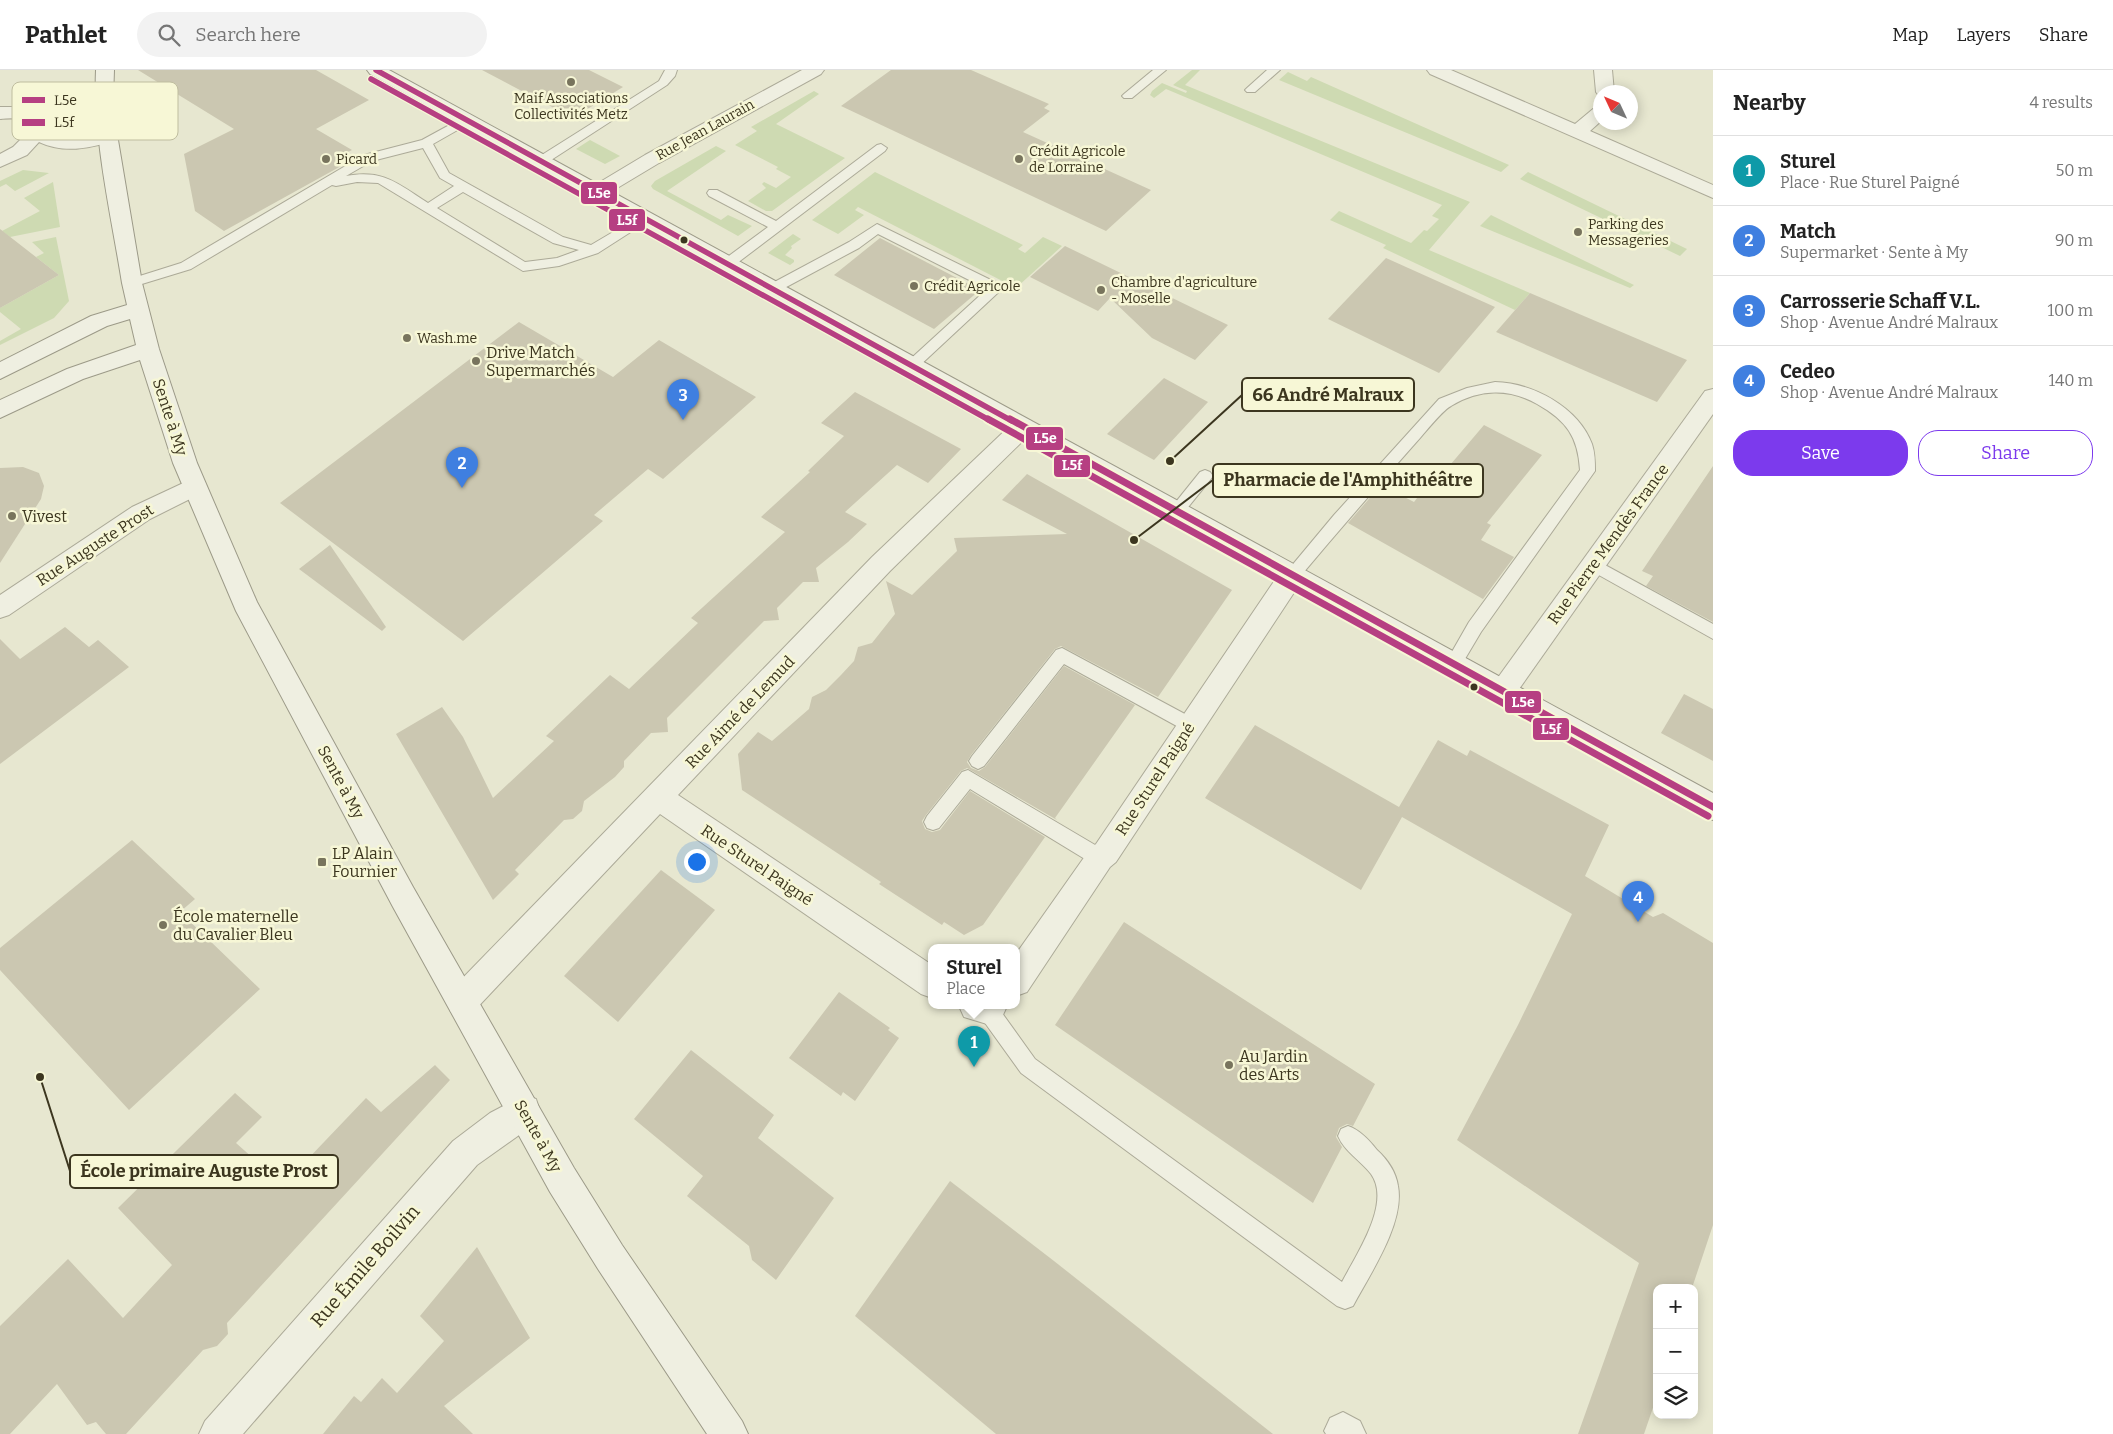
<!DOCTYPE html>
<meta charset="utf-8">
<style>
:root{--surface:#fff;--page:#f2f2f2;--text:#222;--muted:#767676;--line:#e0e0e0;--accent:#7c3aed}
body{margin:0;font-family:Bitter,serif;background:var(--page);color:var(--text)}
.controls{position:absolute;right:15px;bottom:15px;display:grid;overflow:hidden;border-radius:10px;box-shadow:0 2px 12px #0003}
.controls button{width:45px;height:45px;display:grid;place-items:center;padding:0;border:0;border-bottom:1px solid var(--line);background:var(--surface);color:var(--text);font:25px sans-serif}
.compass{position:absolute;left:1593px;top:15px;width:45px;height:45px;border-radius:50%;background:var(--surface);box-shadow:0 2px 12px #0003;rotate:314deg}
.you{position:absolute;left:696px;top:791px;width:18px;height:18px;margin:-12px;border:4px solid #fff;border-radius:50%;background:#1a73e8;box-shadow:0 0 0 8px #1a73e833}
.badge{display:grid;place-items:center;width:32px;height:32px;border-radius:50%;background:var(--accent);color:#fff;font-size:16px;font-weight:700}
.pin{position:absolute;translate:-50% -41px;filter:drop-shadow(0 1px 2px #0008)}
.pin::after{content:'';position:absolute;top:26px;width:18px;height:15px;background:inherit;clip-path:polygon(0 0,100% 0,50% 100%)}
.popup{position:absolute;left:928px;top:874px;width:92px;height:65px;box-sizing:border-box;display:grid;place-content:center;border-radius:10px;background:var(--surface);filter:drop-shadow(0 1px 4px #0005);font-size:16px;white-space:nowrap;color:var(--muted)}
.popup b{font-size:19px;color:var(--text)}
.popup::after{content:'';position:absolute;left:50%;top:100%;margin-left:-10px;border:10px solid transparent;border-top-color:var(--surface)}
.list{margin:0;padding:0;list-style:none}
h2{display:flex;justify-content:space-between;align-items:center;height:65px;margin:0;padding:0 20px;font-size:21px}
h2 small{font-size:16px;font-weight:400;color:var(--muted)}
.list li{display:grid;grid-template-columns:32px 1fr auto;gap:15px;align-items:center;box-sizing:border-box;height:70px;padding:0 20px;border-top:1px solid var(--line)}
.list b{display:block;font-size:19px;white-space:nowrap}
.list p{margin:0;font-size:16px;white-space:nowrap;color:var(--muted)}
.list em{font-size:16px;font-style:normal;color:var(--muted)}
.actions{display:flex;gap:10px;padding:15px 20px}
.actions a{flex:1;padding:11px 0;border:1px solid var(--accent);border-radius:20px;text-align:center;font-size:18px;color:var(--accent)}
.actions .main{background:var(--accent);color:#fff}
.icon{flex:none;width:28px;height:28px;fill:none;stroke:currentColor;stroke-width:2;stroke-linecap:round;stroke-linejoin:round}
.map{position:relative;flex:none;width:1713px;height:1364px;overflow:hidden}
header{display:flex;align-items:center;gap:30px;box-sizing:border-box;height:70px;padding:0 25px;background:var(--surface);border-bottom:1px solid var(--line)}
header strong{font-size:24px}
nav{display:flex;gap:28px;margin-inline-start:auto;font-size:18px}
.search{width:350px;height:45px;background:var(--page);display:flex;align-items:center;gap:12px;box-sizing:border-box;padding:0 18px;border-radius:28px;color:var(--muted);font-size:19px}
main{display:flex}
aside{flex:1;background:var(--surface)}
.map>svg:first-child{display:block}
</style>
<header>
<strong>Pathlet</strong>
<div class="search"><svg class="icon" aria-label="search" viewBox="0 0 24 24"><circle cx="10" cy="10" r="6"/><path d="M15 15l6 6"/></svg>Search here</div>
<nav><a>Map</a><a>Layers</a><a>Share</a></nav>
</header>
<main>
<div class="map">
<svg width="1713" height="1364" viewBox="0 0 1713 1364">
<rect width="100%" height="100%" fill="#e7e7d0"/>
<g fill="#cedab2">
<polygon points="1192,0 1200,0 1185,15 1470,132 1429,180 1530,223 1515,240 1383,178 1386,175 1330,150 1339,141 1411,173 1424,160 1427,161 1439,149 1432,146 1442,135 1166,19 1154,28 1150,25 1152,21 1162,13 1186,23 1187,21 1173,15"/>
<polygon points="1288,2 1307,11 1311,7 1509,95 1501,102 1279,10"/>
<polygon points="814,21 819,24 776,54 845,88 772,141 766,141 748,131 766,118 762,114 764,112 776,118 791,107 776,99 778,97 735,75 757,61 751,57"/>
<polygon points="590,70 620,86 605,94 576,79"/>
<polygon points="716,76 726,81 667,121 721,150 728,145 752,156 738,166 653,119 651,116 655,111"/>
<polygon points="23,100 49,103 15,121 6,114 0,117 0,111"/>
<polygon points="875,102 1023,175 1018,179 1025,183 1043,167 1062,176 1016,218 858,137 855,140 864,145 838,164 812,150"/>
<polygon points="1528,102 1687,179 1680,186 1520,109"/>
<polygon points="53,112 60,157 10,167 2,161 40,141 24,128"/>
<polygon points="1491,145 1634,215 1630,218 1480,156"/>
<polygon points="793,164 801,169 791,176 792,178 785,185 794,190 794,192 790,195 768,183"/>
<polygon points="56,167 69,231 54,248 0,275 0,271 21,259 0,242 0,238 59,205 36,187 44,183 32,172"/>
</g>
<g fill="#cbc7b1">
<polygon points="138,0 316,0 369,30 316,59 352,80 344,84 352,90 224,161 195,141 184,84 234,59"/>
<polygon points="482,0 589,0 623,17 573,48"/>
<polygon points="891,0 971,0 1049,34 1044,38 1050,41 1023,62 1151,120 1106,161 841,36"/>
<polygon points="0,159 59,205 0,238"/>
<polygon points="880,168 980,220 934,259 834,205"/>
<polygon points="1065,176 1228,255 1195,290 1152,268 1110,228 1098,241 1030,207"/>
<polygon points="1386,188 1495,237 1439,303 1328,249"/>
<polygon points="1530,223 1687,290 1657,332 1496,262"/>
<polygon points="519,252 613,307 659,270 756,327 663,409 648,399 594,445 603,451 463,571 280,433"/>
<polygon points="1164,308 1208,332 1154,390 1107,364"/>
<polygon points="855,322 961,379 928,413 897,395 845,442 867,454 848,472 816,498 819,512 803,512 777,538 779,550 764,551 667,648 668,662 651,663 624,691 624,697 615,707 584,731 582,741 573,749 564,750 515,800 519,804 493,830 396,664 442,637 463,667 493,728 554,671 546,666 610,605 629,619 698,553 691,548 785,462 761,447 810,402 808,401 844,366 821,353"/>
<polygon points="1484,355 1542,385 1487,453 1491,455 1481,470 1514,487 1483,529 1348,453 1381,415 1414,432 1424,419 1428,421"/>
<polygon points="1713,396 1713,552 1646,516 1653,506 1642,501"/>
<polygon points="23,397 39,403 44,416 41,429 0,493 0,398"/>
<polygon points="1027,404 1232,520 1158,627 1061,576 1055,579 971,685 967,692 971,698 979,701 985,697 1064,596 1135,635 1055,748 1057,750 967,698 961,701 926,745 922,751 925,759 932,762 940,760 970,721 1045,767 983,855 964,865 944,852 942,855 879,814 881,812 742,720 738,684 758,662 772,671 809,639 812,627 826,620 841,605 854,591 858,577 872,573 895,544 886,511 912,525 957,481 954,468 1067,464 1002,430"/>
<polygon points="330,475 386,557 382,561 299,499"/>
<polygon points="65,557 89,577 98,570 129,597 0,694 0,569 20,589"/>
<polygon points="1684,624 1713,639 1713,691 1661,663"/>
<polygon points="1255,655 1399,737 1438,670 1467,686 1470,680 1609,755 1585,806 1653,847 1663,843 1713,873 1713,1155 1692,1218 1657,1218 1657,1326 1644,1364 1578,1364 1639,1193 1457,1070 1518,955 1572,844 1402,747 1361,820 1205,728"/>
<polygon points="132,770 195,829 180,842 260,919 129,1040 0,900 0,878"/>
<polygon points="661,800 715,840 618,952 564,906"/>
<polygon points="1124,852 1375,1014 1353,1056 1347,1054 1339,1058 1336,1067 1342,1077 1313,1133 1055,955"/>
<polygon points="839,922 890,958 888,960 899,968 855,1031 843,1022 841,1026 789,988"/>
<polygon points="691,980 774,1045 758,1068 834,1128 776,1210 752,1190 749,1176 687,1126 703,1106 634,1049"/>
<polygon points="435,995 450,1010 227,1253 228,1264 217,1276 203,1280 126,1364 106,1364 96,1352 87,1355 57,1314 10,1364 0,1364 0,1256 68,1189 123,1248 172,1195 118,1138 235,1023 262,1047 236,1073 283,1115 366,1028 381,1042"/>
<polygon points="950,1111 1054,1191 1273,1364 996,1364 855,1246"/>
<polygon points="477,1177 530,1268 444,1336 473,1364 323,1364 354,1326 361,1332 382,1308 397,1323 444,1271 420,1246"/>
</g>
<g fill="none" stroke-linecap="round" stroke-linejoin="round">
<defs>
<g id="lane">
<polygon points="665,0 677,0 675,6 667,15 545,94 537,94 535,91 537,88 659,11"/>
<polygon points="1153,0 1166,0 1132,28 1124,28 1122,26 1124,24"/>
<polygon points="1267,0 1280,0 1255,22 1247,22 1245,20 1247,18"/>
<path d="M466 46 470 47 472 50 470 53 433 74 449 103 563 167 591 175 640 146 645 145 651 149 598 183 559 196 523 201 378 113 357 112 336 116 332 115 191 199 132 217 127 216 125 213 127 210 181 193 364 85 422 70ZM423 78 440 108 454 116 428 133C398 114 384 99 346 106L372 91ZM463 122 553 173 579 180 557 188 525 192 437 138Z"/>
<polygon points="881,74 887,78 885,81 732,197 722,197 720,194 722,191 768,157 709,126 707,123 709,120 717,120 776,151 877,75"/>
<polygon points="877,154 1001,215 1003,218 916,299 906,299 904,296 906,293 987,219 878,164 859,178 777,222 767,222 765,219 767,216 849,172"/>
<path d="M1495 312C1533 313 1578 337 1592 374 1595 383 1595 392 1595 401L1481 562 1459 599 1453 601 1447 599 1445 594 1469 552 1580 400C1578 367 1567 351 1537 334 1509 318 1479 319 1451 336 1440 342 1422 367 1412 377 1373 421 1335 465 1298 509L1292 511 1286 509 1284 505 1334 445 1439 329 1467 318Z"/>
<polygon points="1205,400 1210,402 1213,406 1210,410 1181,446 1176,448 1171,446 1168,442 1171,438 1200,402"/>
<polygon points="1594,489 1713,554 1713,569 1588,499 1586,495 1588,491"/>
<polygon points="1062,578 1196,650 1199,655 1196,660 1190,662 1184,660 1064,594 984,696 978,699 972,696 969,691 972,686 1056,580"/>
<polygon points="968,700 1107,782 1109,788 1107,794 1100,796 1093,794 970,719 939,758 933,760 927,758 924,752 927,746 962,702"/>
<path d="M978 936H997L1035 989 1342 1212C1356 1185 1392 1133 1371 1104 1361 1091 1344 1081 1338 1066L1341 1059 1348 1056C1360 1060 1369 1070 1377 1080 1387 1089 1396 1102 1398 1116 1405 1153 1370 1204 1353 1236L1345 1239 1337 1236 1021 1003 980 946 977 939Z"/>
</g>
<g id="street">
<polygon points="802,0 824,0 821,4 659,93 604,126 597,128 590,126 587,122 590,118 645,85"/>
<polygon points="1427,0 1451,0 1575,54 1593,39 1600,38 1600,52 1590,61 1713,115 1713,128 1430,4"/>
<polygon points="1594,0 1612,0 1614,22 1600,22 1600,26 1599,26 1596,22"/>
<path d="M104 24 110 26 113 30 110 34C87 40 66 44 49 62 76 78 92 57 115 63L117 67 115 71C88 78 65 84 39 72L27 85 0 97V84L13 77 28 62C24 46 14 48 0 49V37C15 37 31 35 41 48L62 35Z"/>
<polygon points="1713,319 1713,344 1512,629 1503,632 1494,629 1490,621 1494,613 1705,321"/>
<polygon points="1023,349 1031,351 1034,357 1031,363 890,501 678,725 932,895 932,928 921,924 660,744 473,942 462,946 451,942 447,931 451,920 872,487 1015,351"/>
<polygon points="194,408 202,411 206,417 202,423 150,449 9,545 0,548 0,525 132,437"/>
<polygon points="1292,495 1301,498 1305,505 1301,512 1116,792 1110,797 1027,922 1016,926 1016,884 1090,779 1096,774 1283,498"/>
<polygon points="959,936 1007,936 1002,947 987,954 964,947"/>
<polygon points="524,1025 536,1029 540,1041 536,1053 477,1095 243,1364 199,1364 205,1351 453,1071 490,1043"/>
<polygon points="1343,1342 1360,1351 1366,1364 1326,1364 1324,1361 1330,1348"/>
</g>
<g id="secondary">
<path d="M96 0H114L113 30 118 70 142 213 159 279 197 393 257 532 413 817 574 1098 622 1175 742 1351 748 1364H707L598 1199 550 1122 393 837 236 541 173 393 140 290 83 309 0 348V330L67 299 136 275 130 249 107 256 0 309V292L91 246 127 235 122 213C111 144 93 70 96 0Z"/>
<polygon points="367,0 389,0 1713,723 1713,750 1703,746 370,4"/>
</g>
</defs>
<use href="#lane" stroke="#acaa98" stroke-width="2"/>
<use href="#street" stroke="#acaa98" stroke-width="2"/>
<use href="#secondary" stroke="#9c9a88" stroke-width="2"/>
<use href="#lane" fill="#efefe1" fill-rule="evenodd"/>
<use href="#street" fill="#efefe1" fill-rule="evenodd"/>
<use href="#secondary" fill="#efefe1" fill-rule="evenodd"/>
<defs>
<polyline id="bus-1-far1" points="376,0 1012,351"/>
<polyline id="bus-1" points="1010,349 1713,737"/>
<polyline id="bus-2-far1" points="371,9 991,351"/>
<polyline id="bus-2" points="988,349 1708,746"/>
</defs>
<use href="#bus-1-far1" stroke="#f7f7d6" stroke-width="8"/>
<use href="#bus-1" stroke="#f7f7d6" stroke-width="11"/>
<use href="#bus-2-far1" stroke="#f7f7d6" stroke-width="8"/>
<use href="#bus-2" stroke="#f7f7d6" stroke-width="11"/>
<use href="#bus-1-far1" stroke="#b63f82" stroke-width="5.5"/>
<use href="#bus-1" stroke="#b63f82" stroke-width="7"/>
<use href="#bus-2-far1" stroke="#b63f82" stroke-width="5.5"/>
<use href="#bus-2" stroke="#b63f82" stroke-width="7"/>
</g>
<g fill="#78745d" stroke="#f7f7d6" stroke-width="2">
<circle cx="571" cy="12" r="5"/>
<circle cx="326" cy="89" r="5"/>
<circle cx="1019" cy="89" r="5"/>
<circle cx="1578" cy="162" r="5"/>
<circle cx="914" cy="216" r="5"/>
<circle cx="1101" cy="220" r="5"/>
<circle cx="407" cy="268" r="5"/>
<circle cx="476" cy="291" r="5"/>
<circle cx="12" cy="446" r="5"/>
<rect x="317" y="787" width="10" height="10" rx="2.5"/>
<circle cx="163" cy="855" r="5"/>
<circle cx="1229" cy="995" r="5"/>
</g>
<g fill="#3c361f" stroke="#f7f7d6" stroke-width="2">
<circle cx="684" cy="170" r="4.5"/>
<circle cx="1474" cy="617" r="4.5"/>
</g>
<g text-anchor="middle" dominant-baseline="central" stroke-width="5" stroke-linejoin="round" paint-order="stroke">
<g font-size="14" fill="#3c361f" stroke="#f7f7d6" text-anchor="start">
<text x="571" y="28" text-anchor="middle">Maif Associations<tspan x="571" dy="16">Collectivités Metz</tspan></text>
<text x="1029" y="81">Crédit Agricole<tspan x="1029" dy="16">de Lorraine</tspan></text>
<text x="336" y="89">Picard</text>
<text x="1588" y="154">Parking des<tspan x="1588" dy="16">Messageries</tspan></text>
<text x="1111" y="212">Chambre d'agriculture<tspan x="1111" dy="16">- Moselle</tspan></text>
<text x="924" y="216">Crédit Agricole</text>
<text x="417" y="268">Wash.me</text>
</g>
<g font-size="14" fill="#3c361f" stroke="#f7f7d6">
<text transform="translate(705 60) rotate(-29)">Rue Jean Laurain</text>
</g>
<g font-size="16" fill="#3c361f" stroke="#f7f7d6" text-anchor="start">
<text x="486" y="282">Drive Match<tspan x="486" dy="18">Supermarchés</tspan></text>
<text x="22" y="446">Vivest</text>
<text x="332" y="783">LP Alain<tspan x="332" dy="18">Fournier</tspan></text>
<text x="173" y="846">École maternelle<tspan x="173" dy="18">du Cavalier Bleu</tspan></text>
<text x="1239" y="986">Au Jardin<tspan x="1239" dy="18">des Arts</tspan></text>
</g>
<g font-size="16" fill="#3c361f" stroke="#f7f7d6">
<text transform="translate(170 347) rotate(72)">Sente à My</text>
<text transform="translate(1608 474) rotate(-54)">Rue Pierre Mendès France</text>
<text transform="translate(95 475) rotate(-33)">Rue Auguste Prost</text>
<text transform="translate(740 642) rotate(-46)">Rue Aimé de Lemud</text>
<text transform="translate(1155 709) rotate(-57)">Rue Sturel Paigné</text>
<text transform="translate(341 712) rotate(62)">Sente à My</text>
<text transform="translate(757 795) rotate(34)">Rue Sturel Paigné</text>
<text transform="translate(538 1066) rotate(61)">Sente à My</text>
</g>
<g font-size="19" fill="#3c361f" stroke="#f7f7d6">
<text transform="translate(365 1196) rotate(-49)">Rue Émile Boilvin</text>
</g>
</g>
<rect x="12" y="12" width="166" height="58" rx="8" fill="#f7f7d6" stroke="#bfbd9f" stroke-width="1"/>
<rect x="22" y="27" width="23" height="6" fill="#b63f82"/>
<rect x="22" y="49" width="23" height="7" fill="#b63f82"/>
<g font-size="14" fill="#3c361f">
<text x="54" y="35">L5e</text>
<text x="54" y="57">L5f</text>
</g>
<path fill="none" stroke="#3c361f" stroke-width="2" d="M1170 391L1242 325M1134 470L1213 410M40 1007L70 1101"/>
<g fill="#3c361f" stroke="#f7f7d6" stroke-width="2">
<circle cx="1170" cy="391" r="5"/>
<circle cx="1134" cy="470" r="5"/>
<circle cx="40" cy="1007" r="5"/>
</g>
<g fill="#f7f7d6" stroke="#3c361f" stroke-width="2">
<rect x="1242" y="308" width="172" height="33" rx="5"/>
<rect x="1213" y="394" width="270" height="33" rx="5"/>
<rect x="70" y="1085" width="268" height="33" rx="5"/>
</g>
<g font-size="18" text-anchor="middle" font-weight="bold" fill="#3c361f">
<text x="1328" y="331">66 André Malraux</text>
<text x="1348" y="416">Pharmacie de l'Amphithéâtre</text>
<text x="204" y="1107">École primaire Auguste Prost</text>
</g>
<g stroke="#f7f7d6" stroke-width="2">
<rect x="580" y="111" width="38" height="24" rx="5" fill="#b63f82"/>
<rect x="608" y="138" width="38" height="24" rx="5" fill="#b63f82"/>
<rect x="1025" y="356" width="39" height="25" rx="5" fill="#b63f82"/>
<rect x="1053" y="384" width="38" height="24" rx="5" fill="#b63f82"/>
<rect x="1504" y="620" width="38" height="24" rx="5" fill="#b63f82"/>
<rect x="1532" y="647" width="38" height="24" rx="5" fill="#b63f82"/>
</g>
<g font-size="14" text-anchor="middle" font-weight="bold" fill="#fff">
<text x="599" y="128">L5e</text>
<text x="627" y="155">L5f</text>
<text x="1045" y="373">L5e</text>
<text x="1072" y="400">L5f</text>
<text x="1523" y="637">L5e</text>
<text x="1551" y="664">L5f</text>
</g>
</svg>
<div class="controls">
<button>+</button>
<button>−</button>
<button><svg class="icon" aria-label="layers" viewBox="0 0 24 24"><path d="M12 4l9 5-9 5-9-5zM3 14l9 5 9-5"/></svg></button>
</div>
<svg class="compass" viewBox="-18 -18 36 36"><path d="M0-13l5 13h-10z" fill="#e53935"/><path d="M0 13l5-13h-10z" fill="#767676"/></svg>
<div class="you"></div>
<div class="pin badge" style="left:974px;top:997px;background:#0f9aa8">1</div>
<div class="popup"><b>Sturel</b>Place</div>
<div class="pin badge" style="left:462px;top:418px;background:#3f7fe0">2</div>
<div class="pin badge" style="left:683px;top:350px;background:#3f7fe0">3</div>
<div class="pin badge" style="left:1638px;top:852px;background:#3f7fe0">4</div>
</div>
<aside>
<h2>Nearby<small>4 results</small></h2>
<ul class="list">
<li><span class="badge" style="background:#0f9aa8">1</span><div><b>Sturel</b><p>Place · Rue Sturel Paigné</p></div><em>50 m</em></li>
<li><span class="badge" style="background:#3f7fe0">2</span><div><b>Match</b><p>Supermarket · Sente à My</p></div><em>90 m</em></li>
<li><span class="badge" style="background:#3f7fe0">3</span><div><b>Carrosserie Schaff V.L.</b><p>Shop · Avenue André Malraux</p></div><em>100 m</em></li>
<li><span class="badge" style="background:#3f7fe0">4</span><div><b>Cedeo</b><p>Shop · Avenue André Malraux</p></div><em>140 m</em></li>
</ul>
<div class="actions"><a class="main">Save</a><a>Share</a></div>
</aside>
</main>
